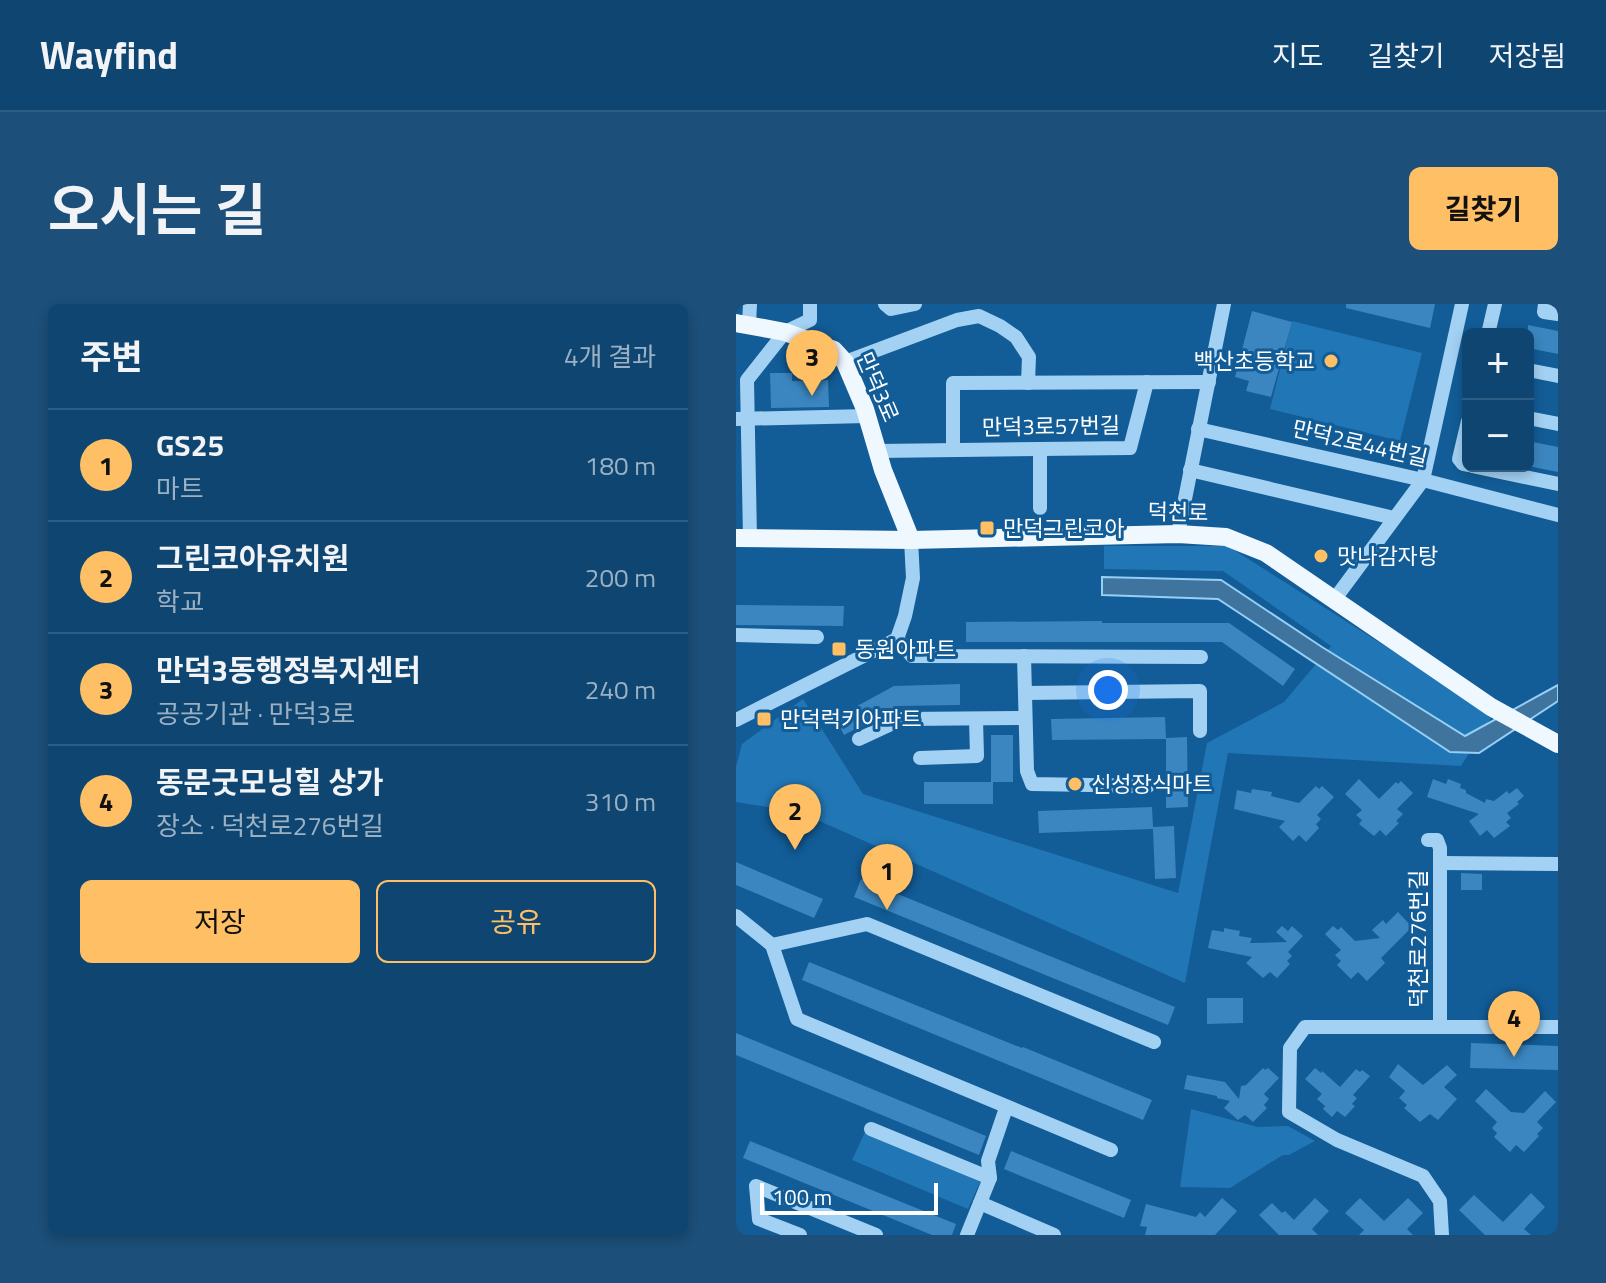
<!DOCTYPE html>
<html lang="ko">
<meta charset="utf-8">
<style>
:root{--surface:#0e4571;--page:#1c4f79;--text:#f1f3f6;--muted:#9bb1c3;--line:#2e5d84;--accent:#ffc065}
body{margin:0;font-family:"Titillium Web","Noto Sans KR",sans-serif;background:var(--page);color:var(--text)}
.controls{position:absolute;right:24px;top:24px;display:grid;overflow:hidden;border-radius:12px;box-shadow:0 4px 12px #0003}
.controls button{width:72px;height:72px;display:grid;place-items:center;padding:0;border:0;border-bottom:2px solid var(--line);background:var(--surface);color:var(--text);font:40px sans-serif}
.scale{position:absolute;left:24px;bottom:20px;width:178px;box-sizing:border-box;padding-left:8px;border:4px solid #fff;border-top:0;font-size:22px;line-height:28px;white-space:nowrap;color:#fff;-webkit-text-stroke:6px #125c97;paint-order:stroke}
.you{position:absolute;left:372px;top:386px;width:28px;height:28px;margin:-20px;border:6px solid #fff;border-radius:50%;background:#1a73e8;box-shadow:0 0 0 12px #1a73e833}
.badge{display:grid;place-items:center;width:52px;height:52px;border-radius:50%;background:var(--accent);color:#111;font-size:26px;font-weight:700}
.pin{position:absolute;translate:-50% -66px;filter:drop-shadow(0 2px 4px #0008)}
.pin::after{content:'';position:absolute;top:42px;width:28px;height:24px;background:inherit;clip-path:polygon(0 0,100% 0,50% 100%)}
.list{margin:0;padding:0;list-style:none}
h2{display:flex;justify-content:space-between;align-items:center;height:104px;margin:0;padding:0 32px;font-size:34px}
h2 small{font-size:26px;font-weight:400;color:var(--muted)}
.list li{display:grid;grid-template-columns:52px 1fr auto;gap:24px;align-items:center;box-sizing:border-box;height:112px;padding:0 32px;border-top:2px solid var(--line)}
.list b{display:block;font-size:30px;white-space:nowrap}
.list p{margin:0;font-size:26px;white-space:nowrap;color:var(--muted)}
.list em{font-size:26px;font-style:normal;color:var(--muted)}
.actions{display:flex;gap:16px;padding:24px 32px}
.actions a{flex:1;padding:18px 0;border:2px solid var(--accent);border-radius:12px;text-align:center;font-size:28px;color:var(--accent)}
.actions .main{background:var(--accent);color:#111}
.map{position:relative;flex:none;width:822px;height:931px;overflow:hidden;border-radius:12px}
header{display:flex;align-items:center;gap:48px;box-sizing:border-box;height:112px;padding:0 40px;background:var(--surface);border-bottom:2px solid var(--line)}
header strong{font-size:38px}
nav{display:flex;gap:44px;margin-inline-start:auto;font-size:28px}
.intro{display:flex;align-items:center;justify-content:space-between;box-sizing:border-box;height:192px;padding:0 48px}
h1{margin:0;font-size:56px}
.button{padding:20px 36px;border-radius:12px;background:var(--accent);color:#111;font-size:28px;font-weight:700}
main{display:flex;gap:48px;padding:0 48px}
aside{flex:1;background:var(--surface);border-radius:12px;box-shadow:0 4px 12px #0003}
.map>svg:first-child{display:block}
</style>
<header>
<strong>Wayfind</strong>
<nav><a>지도</a><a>길찾기</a><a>저장됨</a></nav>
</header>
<div class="intro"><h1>오시는 길</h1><a class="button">길찾기</a></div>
<main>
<aside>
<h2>주변<small>4개 결과</small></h2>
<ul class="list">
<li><span class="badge">1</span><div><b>GS25</b><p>마트</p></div><em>180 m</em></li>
<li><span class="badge">2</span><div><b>그린코아유치원</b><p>학교</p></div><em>200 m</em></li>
<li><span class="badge">3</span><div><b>만덕3동행정복지센터</b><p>공공기관 · 만덕3로</p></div><em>240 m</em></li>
<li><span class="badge">4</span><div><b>동문굿모닝힐 상가</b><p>장소 · 덕천로276번길</p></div><em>310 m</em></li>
</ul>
<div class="actions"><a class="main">저장</a><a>공유</a></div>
</aside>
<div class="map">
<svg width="822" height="931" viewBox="0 0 822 931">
<rect width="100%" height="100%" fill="#125c97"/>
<g fill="#2176b5">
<polygon points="556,17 686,49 664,137 534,105"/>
<polygon points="368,242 492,242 757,411 725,462 492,449 449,679 63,508 0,498 0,463 6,440 67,395 127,490 442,589 471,439 548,398 595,342 487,267 368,265"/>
<polygon points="455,805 522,823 552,822 579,837 553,851 547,851 494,884 444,883"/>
<polygon points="129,828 244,878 232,905 116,856"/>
</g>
<polygon fill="#3f749e" stroke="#95cef7" stroke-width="2" points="366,273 485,276 586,343 729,432 822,381 822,397 743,449 714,448 482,295 366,291"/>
<g fill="#3b86c0">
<polygon points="610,0 699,0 694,24 610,4"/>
<polygon points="516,7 556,18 535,93 510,87 513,77 499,73"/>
<polygon points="792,21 822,27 822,50 792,44"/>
<polygon points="34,69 56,69 56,77 92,76 93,103 35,104"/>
<polygon points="792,137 822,143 822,168 792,162"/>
<polygon points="0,301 108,302 107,322 0,321"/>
<polygon points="366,317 366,319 493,319 559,365 547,382 486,338 230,338 230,318"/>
<polygon points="224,380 224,401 163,402 108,431 99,414 158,382"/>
<polygon points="429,413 430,434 451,433 452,503 430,504 430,435 316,436 315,415"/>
<polygon points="255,431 277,431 277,478 257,478 257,500 188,500 188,478 255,478"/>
<polygon points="623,475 643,495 660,478 662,480 665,477 677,489 661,505 667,510 660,517 663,519 650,532 644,526 638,532 623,520 626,516 620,511 626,506 609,490"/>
<polygon points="697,475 710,480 712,475 725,480 724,484 730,486 730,489 749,499 750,495 758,497 771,487 773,490 781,484 788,492 781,498 783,500 771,509 775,514 770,518 774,522 758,534 751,526 744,532 733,517 743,510 691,493"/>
<polygon points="580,482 583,485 586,482 598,493 581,511 585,515 580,520 583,524 570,538 563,531 557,537 543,523 549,517 498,505 501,486 515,489 516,485 536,488 535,492 563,499"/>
<polygon points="416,503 417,523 438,522 440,574 419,575 417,525 303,529 302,507"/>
<polygon points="0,558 87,595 78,614 0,581"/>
<polygon points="725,569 746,570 746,586 725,586"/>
<polygon points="125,575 439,703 432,721 118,593"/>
<polygon points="662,608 676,623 645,654 649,659 631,677 622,668 615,675 601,661 605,657 599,651 605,646 589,630 597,622 602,626 605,623 619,637 644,634 636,626 647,616 650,620"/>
<polygon points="546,622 552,627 556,622 567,632 552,648 556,652 551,657 554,660 541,674 534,668 527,674 510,659 516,653 472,644 476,626 488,628 488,624 504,627 503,632 516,634 514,639 551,638 540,628"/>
<polygon points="73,658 286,744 287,743 416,796 407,816 66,676"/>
<polygon points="471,694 507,694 507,719 471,720"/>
<polygon points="0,729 250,832 243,851 0,751"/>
<polygon points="735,739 822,742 822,766 734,764"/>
<polygon points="662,760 687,781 711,761 721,771 708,783 721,795 702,816 694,810 684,818 668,804 671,801 663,794 669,787 653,773"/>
<polygon points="527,764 529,766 532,764 543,774 528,790 533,795 528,801 531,804 517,818 509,811 502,816 488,804 494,797 481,794 481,792 448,785 451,771 489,778 503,795 505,782 510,781"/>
<polygon points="579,764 585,769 586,767 604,783 620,765 624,768 626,766 634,772 617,791 621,794 616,800 619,802 609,813 601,807 596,813 587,805 589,802 581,795 586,790 569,775"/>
<polygon points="750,785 775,808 788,809 809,787 820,798 801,818 807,824 801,830 803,832 788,848 780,841 774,848 758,833 761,829 756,824 761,818 739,797"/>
<polygon points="14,837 220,920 216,931 196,931 7,854"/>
<polygon points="275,847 395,896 388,914 268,865"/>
<polygon points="795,889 809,903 788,925 795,931 749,931 723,906 738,891 767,918"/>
<polygon points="486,894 501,907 479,931 409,931 411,923 404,922 410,900 460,913 464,908 469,913"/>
<polygon points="579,894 593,907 576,925 582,931 543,931 523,911 536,899 546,909 549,907 558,916"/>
<polygon points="624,894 648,917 672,894 687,909 671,925 677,931 623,931 628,926 609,909"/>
</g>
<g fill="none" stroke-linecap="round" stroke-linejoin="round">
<g stroke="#a3d1f3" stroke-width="14">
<polyline points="149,0 155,5 179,0"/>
<polyline points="809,0 808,8 822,10"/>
<polyline points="13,21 14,0"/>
<polyline points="752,30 759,0"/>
<polyline points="109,58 221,16 243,12 264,22 280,33 293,53 292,79"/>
<polyline points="792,66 822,72"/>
<polyline points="792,114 822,120"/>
<polyline points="0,115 131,112"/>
<polyline points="732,117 723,155 727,160 732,161"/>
<polyline points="462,125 687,176 822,211"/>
<polyline points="304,145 304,204"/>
<polyline points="217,146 217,79 473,78"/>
<polyline points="141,147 394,144 411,78"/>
<polyline points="736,162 822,180"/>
<polyline points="454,166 658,214"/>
<polyline points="442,230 488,0"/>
<polyline points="14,234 11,76 49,28 74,16 74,0"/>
<polyline points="598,296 687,176 726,0"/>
<polyline points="0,331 81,333"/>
<polyline points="161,335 176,352 465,353"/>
<polyline points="288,352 291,467 296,480 412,482"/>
<polyline points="289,389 464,387 464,427"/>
<polyline points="0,416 161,335 169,312 177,274 175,236"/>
<polyline points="123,435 166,415 289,414"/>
<polyline points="184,454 241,452 240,415"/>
<polyline points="692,536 701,536 704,544 704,722"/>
<polyline points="704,559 822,560"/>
<polyline points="0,612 36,641 61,715 375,846"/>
<polyline points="36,641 131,620 418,738"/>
<polyline points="135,825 254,874"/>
<polyline points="244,899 318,931"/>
<polyline points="64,931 23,915 20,882 140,931"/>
<polyline points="231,931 254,874 252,857 270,804"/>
<polyline points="706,931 704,897 687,872 601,836 553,808 554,744 569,723 822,723"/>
</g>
<g stroke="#eff7ff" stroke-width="18">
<polyline points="0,19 49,28 98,46 109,58 129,105 147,166 175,236"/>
<polyline points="0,234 175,236 442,230 490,233 530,249 755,403 822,440"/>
</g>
</g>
<g fill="#ffc065" stroke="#125c97" stroke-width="3">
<circle cx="595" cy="57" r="8"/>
<rect x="243" y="216" width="16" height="16" rx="4"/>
<circle cx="585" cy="252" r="8"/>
<rect x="95" y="337" width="16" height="16" rx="4"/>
<rect x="20" y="407" width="16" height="16" rx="4"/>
<circle cx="339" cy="480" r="8"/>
</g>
<g text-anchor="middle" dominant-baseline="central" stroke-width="6" stroke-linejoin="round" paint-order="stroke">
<g font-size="22" fill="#fff" stroke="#125c97" text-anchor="start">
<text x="579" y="57" text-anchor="end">백산초등학교</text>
<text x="267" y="224">만덕그린코아</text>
<text x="601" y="252">맛나감자탕</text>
<text x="119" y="345">동원아파트</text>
<text x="44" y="415">만덕럭키아파트</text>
<text x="355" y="480">신성장식마트</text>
</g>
<g font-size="22" fill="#fff" stroke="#125c97">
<text transform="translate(142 83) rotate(67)">만덕3로</text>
<text transform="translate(315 122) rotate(-1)">만덕3로57번길</text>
<text transform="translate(624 139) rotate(13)">만덕2로44번길</text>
<text transform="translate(442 208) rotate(1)">덕천로</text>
<text transform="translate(682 635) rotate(-90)">덕천로276번길</text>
</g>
</g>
</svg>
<div class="controls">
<button>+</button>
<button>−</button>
</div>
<div class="scale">100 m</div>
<div class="you"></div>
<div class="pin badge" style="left:151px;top:606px">1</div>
<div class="pin badge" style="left:59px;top:546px">2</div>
<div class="pin badge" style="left:76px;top:92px">3</div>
<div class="pin badge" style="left:778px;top:753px">4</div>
</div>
</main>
